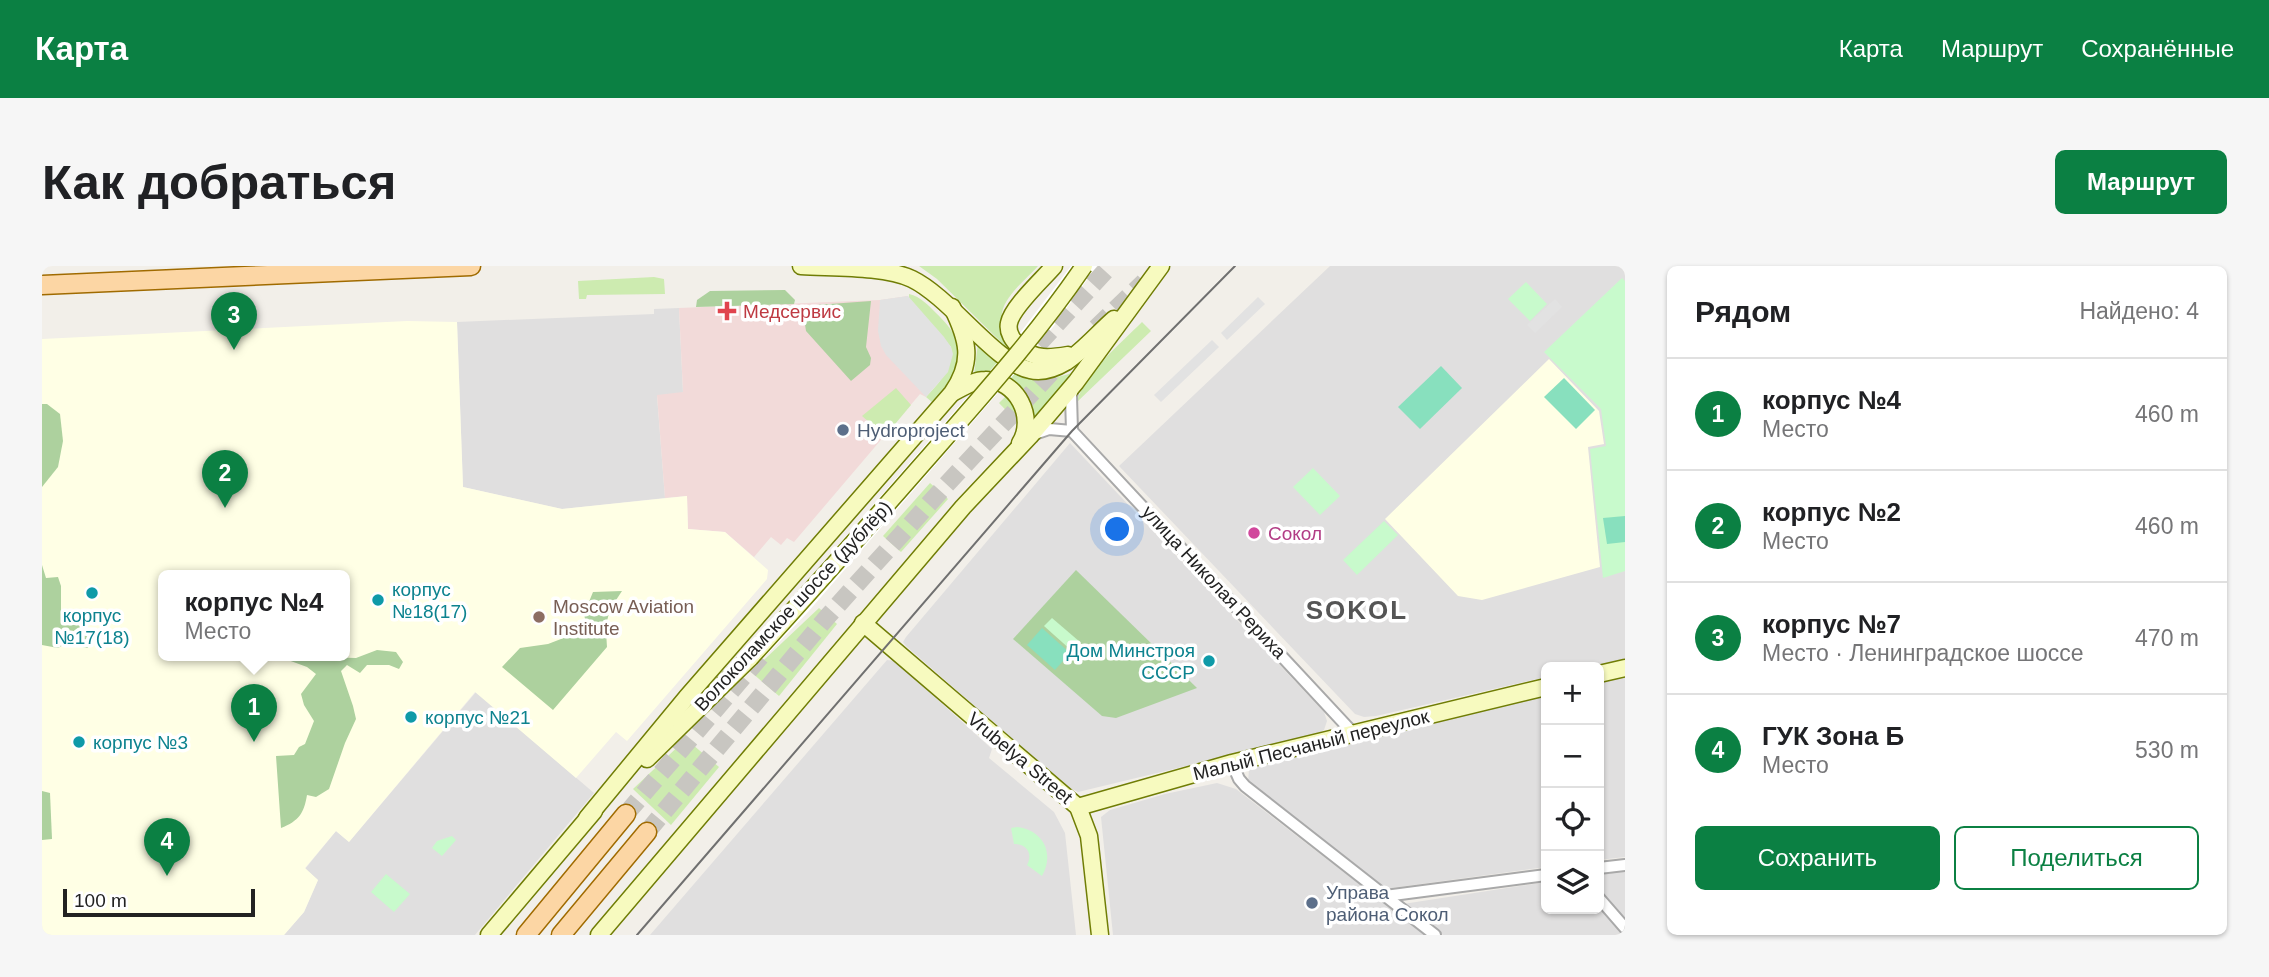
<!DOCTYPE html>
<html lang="ru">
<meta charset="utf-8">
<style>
:root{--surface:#fff;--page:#f6f6f6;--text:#202124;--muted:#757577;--line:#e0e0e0;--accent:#0b8043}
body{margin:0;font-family:Helvetica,sans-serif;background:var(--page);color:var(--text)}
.controls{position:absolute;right:21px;bottom:21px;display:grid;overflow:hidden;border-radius:10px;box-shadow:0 2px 5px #0004}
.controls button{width:63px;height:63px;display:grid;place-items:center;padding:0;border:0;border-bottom:2px solid var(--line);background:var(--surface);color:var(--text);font:35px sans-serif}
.scale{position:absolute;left:21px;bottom:18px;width:192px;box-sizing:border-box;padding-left:7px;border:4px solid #222;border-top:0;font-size:19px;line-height:24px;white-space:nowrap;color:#222;-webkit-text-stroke:5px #fff;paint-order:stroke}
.you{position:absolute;left:1076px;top:264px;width:24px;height:24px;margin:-18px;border:5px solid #fff;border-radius:50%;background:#1a73e8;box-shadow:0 0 0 10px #1a73e833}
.badge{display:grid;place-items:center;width:46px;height:46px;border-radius:50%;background:var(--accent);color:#fff;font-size:23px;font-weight:700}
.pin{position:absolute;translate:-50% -58px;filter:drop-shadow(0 2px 4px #0008)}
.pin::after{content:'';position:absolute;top:37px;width:24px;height:21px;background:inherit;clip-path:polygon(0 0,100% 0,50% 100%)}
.popup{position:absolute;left:116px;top:304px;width:192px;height:91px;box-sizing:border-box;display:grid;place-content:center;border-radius:10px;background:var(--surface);filter:drop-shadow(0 2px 5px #0005);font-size:23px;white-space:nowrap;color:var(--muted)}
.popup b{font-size:26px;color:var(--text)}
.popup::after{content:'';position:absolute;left:50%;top:100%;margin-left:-14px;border:14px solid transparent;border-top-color:var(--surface)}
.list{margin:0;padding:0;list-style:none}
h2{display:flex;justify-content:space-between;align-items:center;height:91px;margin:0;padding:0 28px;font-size:30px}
h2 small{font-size:23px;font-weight:400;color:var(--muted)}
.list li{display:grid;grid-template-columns:46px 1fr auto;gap:21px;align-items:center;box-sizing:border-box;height:112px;padding:0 28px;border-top:2px solid var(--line)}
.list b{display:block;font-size:26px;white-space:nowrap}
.list p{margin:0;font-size:23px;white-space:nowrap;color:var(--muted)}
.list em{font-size:23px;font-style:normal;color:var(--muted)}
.actions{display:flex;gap:14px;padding:21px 28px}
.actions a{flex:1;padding:16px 0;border:2px solid var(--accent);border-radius:10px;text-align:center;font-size:24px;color:var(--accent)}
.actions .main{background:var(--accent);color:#fff}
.icon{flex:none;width:38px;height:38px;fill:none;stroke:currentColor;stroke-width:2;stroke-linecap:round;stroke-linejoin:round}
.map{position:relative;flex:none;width:1583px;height:669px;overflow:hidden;border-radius:10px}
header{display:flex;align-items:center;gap:42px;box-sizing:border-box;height:98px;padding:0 35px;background:var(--accent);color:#fff}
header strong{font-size:33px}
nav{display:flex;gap:38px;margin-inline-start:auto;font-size:24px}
.intro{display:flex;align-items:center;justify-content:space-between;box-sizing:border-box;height:168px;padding:0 42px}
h1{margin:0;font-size:49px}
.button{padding:18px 32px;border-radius:10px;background:var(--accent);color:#fff;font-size:24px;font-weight:700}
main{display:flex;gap:42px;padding:0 42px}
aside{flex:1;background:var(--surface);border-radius:10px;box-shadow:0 2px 5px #0004}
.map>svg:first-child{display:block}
</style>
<header>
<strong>Карта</strong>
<nav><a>Карта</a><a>Маршрут</a><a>Сохранённые</a></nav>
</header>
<div class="intro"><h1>Как добраться</h1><a class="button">Маршрут</a></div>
<main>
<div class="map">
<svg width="1583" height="669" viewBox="0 0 1583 669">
<rect width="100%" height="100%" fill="#f2efe9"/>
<g fill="#e0dfdf">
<polygon points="1288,0 1583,0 1583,393 1548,401 1504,401 1504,411 1334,450 1322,451 1313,448 1077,200"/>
<polygon points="637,42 641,127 615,130 623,232 520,243 421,221 415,56 612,48 612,43"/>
<polygon points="1028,177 1282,446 1285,455 1282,464 1273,469 1036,526 1024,520 864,380 861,376 864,371"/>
<polygon points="845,394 853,395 950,483 947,492 1012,546 1023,567 1034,669 608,669"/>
<polygon points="1583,410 1583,591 1557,594 1557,416"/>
<polygon points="434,426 552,527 433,669 242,669 262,646 276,614 263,603 294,565 307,576"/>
<polygon points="1504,429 1504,601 1342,623 1206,516 1207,504 1212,501"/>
<polygon points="1175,517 1194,523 1383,669 1071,669 1059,551 1068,544 1123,528"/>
<polygon points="1583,605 1583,653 1557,624 1557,609"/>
<polygon points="1504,616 1504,643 1557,642 1581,669 1401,669 1361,638"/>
</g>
<polygon fill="#f2dad9" points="866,30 884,131 878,128 752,276 745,272 739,279 729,271 712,291 683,266 646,263 645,230 623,232 615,129 641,126 637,42 838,34"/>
<g fill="#ffffe5" fill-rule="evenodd">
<path d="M365 55 415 56 421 221 520 243 645 230 646 263 683 266 726 304 725 313 585 475 574 466 534 512 433 426 307 576 294 565 263 602 276 614 262 646 242 669H0V73ZM121 310H303V390H121Z"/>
<polygon points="1507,93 1557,145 1562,178 1546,181 1558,301 1440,334 1416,330 1343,253"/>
</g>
<g fill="#cdebb0">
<path d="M877 0H996C984 14 956 34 960 55 961 62 965 70 968 76L964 81 895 13Z"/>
<polygon points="612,11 622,13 623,28 545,29 544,33 537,33 536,15"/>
<path d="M867 28C879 31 886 39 894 47 931 82 921 103 891 137L884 131C896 118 913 101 909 81L867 32Z"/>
<path d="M1100 56 1109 65 1035 136C1041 109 1080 76 1100 56Z"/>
<path d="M936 77C974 108 984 124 1035 105L991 152C984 121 966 99 932 109Z"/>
<polygon points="854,122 869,139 843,170 820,150"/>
<polygon points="966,128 974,137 975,156 957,137"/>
<polygon points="888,217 906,233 859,286 841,270"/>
<polygon points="777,342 795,358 737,430 709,406"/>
<polygon points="644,473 677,501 629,559 591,523"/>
</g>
<g fill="#add19e">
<polygon points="743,24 753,34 752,38 654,41 655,34 668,25"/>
<polygon points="829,35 824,81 829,92 828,99 809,115 764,65 760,40"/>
<polygon points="0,138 5,138 18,148 21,175 16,201 0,221"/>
<path d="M0 299 4 312 16 311 19 320V350C33 357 52 364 46 382L23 378 16 382 0 379Z"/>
<polygon points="1034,304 1155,422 1074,452 1060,450 971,373"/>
<path d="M580 325C565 347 563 353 565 381L511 444 460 401 478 382 506 378 545 363 542 348 551 326Z"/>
<path d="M335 384 354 386 361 396 357 403 347 399H325L318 407 305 399 299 405 311 440 314 453 303 477 287 523 274 531 265 529C262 547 257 555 239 562L234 490 252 489 257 481 263 478 272 455 262 439 259 428 274 408 265 401 246 394 249 390 314 392Z"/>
<polygon points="0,525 8,527 10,573 0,574"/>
</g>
<g fill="#c8facc">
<polygon points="1580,12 1583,15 1583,305 1561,312 1548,183 1564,180 1559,143 1502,86"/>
<polygon points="1484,16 1505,38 1488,55 1466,33"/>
<polygon points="1271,202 1298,230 1278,249 1251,221"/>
<polygon points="1342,255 1356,269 1315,309 1301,294"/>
<polygon points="1010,352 1038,376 1030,385 1002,360"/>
<path d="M975 561C1001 564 1013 587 1000 610L985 599C991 588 985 578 972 578L969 562Z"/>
<polygon points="410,570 414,574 400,590 390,582 395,575"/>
<polygon points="344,608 368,628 352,646 329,626"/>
</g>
<g fill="#88e0be">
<polygon points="1399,100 1420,122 1378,163 1356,141"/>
<polygon points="1522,112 1553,144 1534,163 1502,131"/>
<polygon points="1583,250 1583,276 1565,278 1561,252"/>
<polygon points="1000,362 1028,387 1013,404 985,379"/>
</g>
<g fill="#e2e2e2">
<polygon points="866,30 902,71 909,81 911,88 906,106 884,131 844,89 839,80 836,65 838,34"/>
<polygon points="1216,31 1223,38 1185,74 1179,67"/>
<polygon points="1513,33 1520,41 1493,67 1485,59"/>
<polygon points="1170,74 1177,81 1119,136 1112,129"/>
</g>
<polygon fill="#fff" points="1029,0 1055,0 1011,61 975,105 766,346 715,399 700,385 750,332 959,92"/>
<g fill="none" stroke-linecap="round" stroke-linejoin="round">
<g stroke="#c8c6c1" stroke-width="18" stroke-dasharray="18 9" stroke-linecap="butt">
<polyline points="1054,62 1102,16"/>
<polyline points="978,98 1068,0"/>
<polyline points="584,548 720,389"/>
<polyline points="605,566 786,350 903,220 1019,96"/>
</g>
<defs>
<g id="street">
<polyline points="1030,165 1029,130 1031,123"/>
<polyline points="990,169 1007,163 1030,165 1312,468"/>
<polyline points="1190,497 1197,513 1203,520 1393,669"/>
<polyline points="1557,602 1583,599"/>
<polyline points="1343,630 1504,609"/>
<polyline points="1557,632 1583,662"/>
</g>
<g id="secondary">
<path d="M759 0C790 2 843 0 870 13 909 32 953 97 988 104 1000 107 1014 102 1024 96 1042 84 1056 67 1072 53"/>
<path d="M1012 0C1001 13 970 41 967 57 965 66 971 75 978 81 993 94 1008 92 1026 89"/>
<path d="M912 126C922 121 932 114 943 114 975 113 994 152 978 177"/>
<polyline points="821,357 1036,541 1047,570 1058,669"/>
<polyline points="1557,408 1583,402"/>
<polyline points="605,493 708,392"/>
<polyline points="1036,541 1190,497 1504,421"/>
<path d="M545 552 644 432 910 127C932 95 926 74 910 41"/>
<polyline points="447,669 552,545"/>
<polyline points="557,669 921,241 988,170 1034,116 1119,0"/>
</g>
<g id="primary">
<polyline points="0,19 429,0"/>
<polyline points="484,669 584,548"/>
<polyline points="519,669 605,566"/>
</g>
</defs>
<use href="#street" stroke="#a9a9a9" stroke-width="14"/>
<use href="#secondary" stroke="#707d05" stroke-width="19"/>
<use href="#primary" stroke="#a06b00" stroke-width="21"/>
<use href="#street" stroke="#fff" stroke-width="10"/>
<use href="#secondary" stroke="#f7fabf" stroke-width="16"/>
<use href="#primary" stroke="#fcd6a4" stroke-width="18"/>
<polyline stroke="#707070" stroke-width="2" points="595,669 1030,165 1193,0"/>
<defs>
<path id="secondary-bridge" d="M708 392C768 327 826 260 884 194 939 131 995 69 1042 0"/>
</defs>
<use href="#secondary-bridge" stroke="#707d05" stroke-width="19" stroke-linecap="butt"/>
<use href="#secondary-bridge" stroke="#f7fabf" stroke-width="16"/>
</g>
<path fill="#e0444e" stroke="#fff" stroke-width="2.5" d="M681.5 34.5h7v7h7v7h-7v7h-7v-7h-7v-7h7z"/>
<g fill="#5c6f8a" stroke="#fff" stroke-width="2.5">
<circle cx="801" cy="164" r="7"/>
<circle cx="1270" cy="637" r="7"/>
</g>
<circle fill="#d1479c" stroke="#fff" stroke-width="2.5" cx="1212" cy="267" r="7"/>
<g fill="#0f9aa8" stroke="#fff" stroke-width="2.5">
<circle cx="50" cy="327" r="7"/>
<circle cx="336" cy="334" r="7"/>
<circle cx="1167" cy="395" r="7"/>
<circle cx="369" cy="451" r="7"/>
<circle cx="37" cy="476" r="7"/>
</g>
<circle fill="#8d6e63" stroke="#fff" stroke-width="2.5" cx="497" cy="351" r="7"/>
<g text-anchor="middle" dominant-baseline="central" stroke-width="7" stroke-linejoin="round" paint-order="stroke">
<g font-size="19" fill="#be3a42" stroke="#fff" text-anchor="start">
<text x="701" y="45">Медсервис</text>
</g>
<g font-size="19" fill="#4e5e75" stroke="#fff" text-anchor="start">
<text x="815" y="164">Hydroproject</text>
<text x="1284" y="626">Управа<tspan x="1284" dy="22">района Сокол</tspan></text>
</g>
<g font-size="19" fill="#b23c85" stroke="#fff" text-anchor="start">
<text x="1226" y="267">Сокол</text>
</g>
<g font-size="19" fill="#222" stroke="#fff">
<text transform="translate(1172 316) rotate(47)">улица Николая Рериха</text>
<text transform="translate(751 340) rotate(-47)">Волоколамское шоссе (дублёр)</text>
<text transform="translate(1269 479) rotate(-14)">Малый Песчаный переулок</text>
<text transform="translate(978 492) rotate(40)">Vrubelya Street</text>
</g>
<g font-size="19" fill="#0d838f" stroke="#fff" text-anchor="start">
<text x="350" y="323">корпус<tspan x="350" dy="22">№18(17)</tspan></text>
<text x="50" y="349" text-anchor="middle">корпус<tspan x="50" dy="22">№17(18)</tspan></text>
<text x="1153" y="384" text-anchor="end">Дом Минстроя<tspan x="1153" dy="22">СССР</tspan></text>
<text x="383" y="451">корпус №21</text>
<text x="51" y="476">корпус №3</text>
</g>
<g font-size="19" fill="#785e54" stroke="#fff" text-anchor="start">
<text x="511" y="340">Moscow Aviation<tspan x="511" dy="22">Institute</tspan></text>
</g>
<g font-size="26" font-weight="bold" letter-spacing="2" fill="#555" stroke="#fff">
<text x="1315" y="344">SOKOL</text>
</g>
</g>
</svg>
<div class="controls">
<button>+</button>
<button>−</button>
<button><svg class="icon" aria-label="locate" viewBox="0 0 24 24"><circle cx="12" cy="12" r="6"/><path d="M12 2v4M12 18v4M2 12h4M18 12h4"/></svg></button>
<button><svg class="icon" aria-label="layers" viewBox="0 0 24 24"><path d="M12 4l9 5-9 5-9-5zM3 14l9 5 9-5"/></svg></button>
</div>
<div class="scale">100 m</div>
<div class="you"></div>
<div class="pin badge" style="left:212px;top:476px">1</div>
<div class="popup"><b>корпус №4</b>Место</div>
<div class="pin badge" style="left:183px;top:242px">2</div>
<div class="pin badge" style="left:192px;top:84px">3</div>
<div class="pin badge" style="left:125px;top:610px">4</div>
</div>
<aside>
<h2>Рядом<small>Найдено: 4</small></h2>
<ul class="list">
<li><span class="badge">1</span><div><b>корпус №4</b><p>Место</p></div><em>460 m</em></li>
<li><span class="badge">2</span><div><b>корпус №2</b><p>Место</p></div><em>460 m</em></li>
<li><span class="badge">3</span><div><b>корпус №7</b><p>Место · Ленинградское шоссе</p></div><em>470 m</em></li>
<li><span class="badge">4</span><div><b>ГУК Зона Б</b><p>Место</p></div><em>530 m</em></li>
</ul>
<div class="actions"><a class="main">Сохранить</a><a>Поделиться</a></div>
</aside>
</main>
